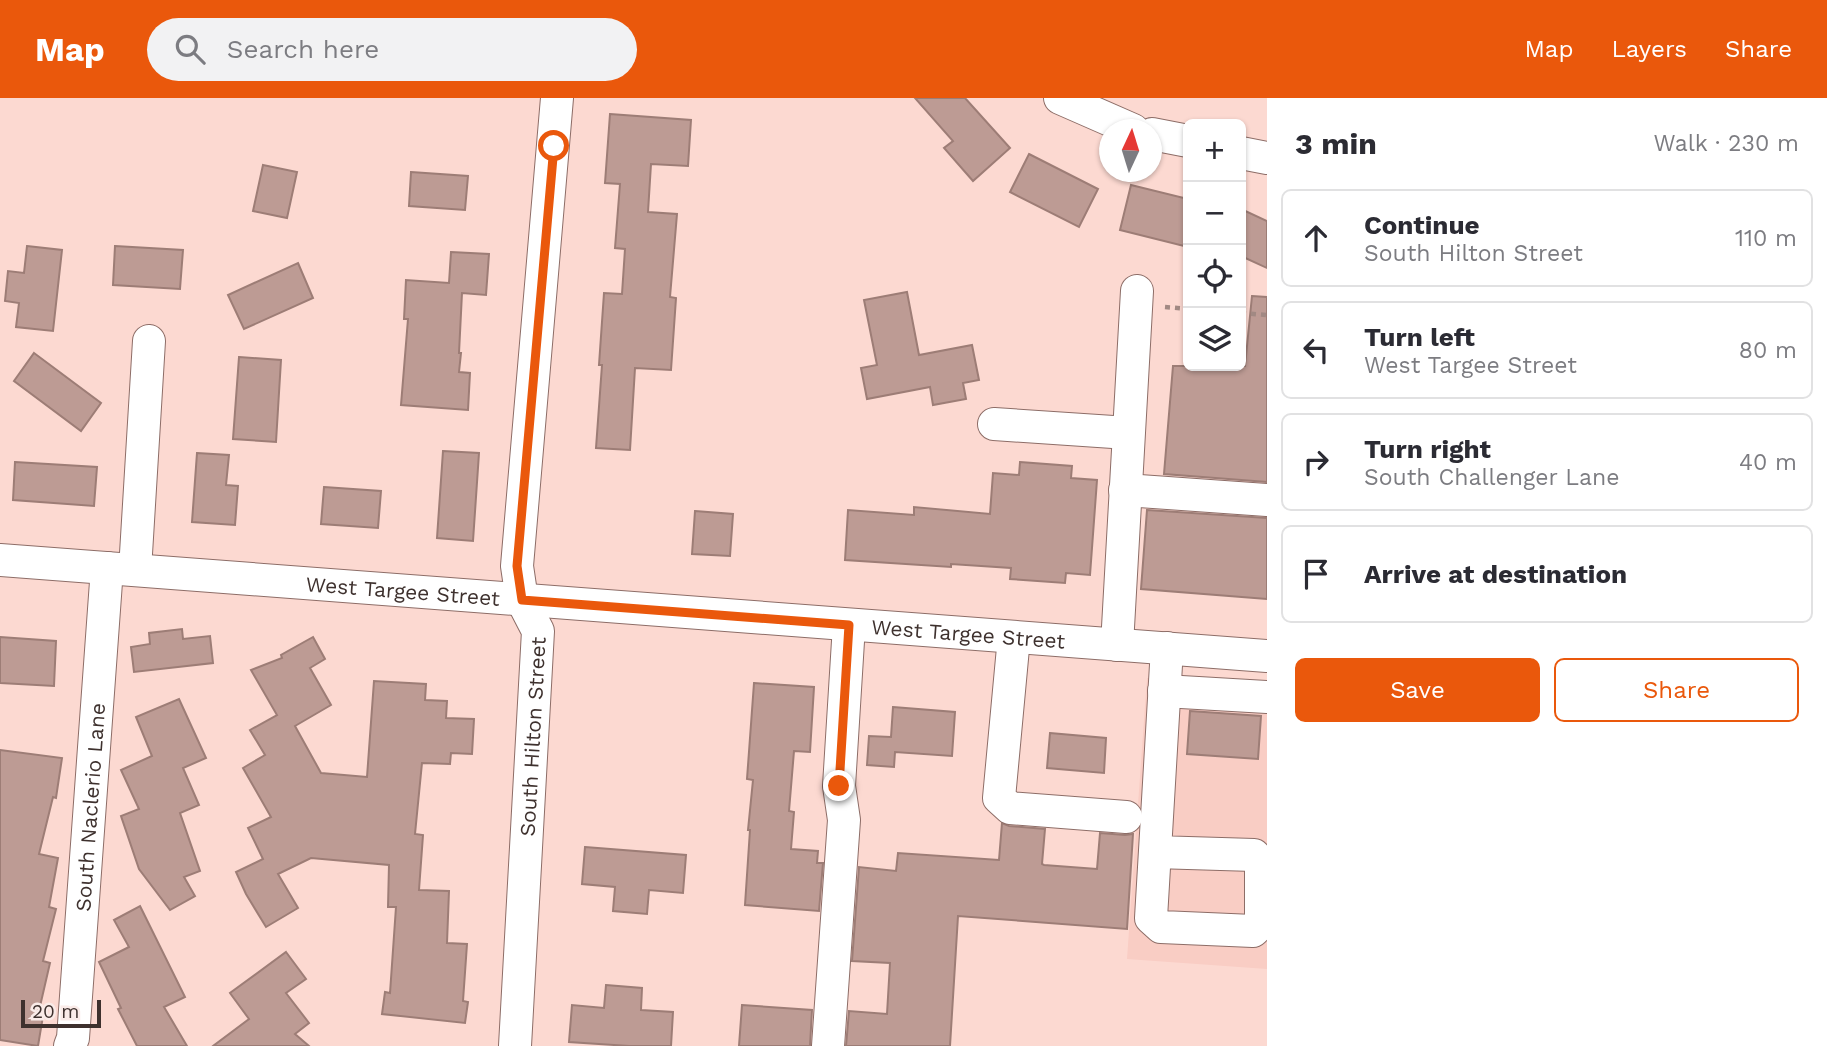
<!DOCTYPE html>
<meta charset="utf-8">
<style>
:root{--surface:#fff;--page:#f2f2f3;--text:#2b2b33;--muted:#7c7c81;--line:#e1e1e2;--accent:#ea580c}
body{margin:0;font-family:"Work Sans",sans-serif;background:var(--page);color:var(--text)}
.controls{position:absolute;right:21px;top:21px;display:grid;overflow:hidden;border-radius:10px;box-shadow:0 2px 5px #0004}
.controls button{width:63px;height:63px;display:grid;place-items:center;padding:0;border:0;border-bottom:2px solid var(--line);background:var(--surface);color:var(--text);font:35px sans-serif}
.compass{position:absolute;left:1099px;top:21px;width:63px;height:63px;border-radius:50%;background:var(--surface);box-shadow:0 2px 5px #0004;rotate:4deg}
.scale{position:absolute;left:21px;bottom:18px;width:80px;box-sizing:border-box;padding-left:7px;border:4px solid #3e312e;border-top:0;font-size:19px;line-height:24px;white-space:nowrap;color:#3e312e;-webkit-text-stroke:5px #faebe8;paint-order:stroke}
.stop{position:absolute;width:21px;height:21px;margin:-16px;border:5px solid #ea580c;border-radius:50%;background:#fff}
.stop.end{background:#ea580c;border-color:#fff;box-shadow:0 2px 7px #0008}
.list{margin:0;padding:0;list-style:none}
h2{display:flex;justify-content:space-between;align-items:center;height:91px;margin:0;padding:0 28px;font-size:30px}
h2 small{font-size:23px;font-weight:400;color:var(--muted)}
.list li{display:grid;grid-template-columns:46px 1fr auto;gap:21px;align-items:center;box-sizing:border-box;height:98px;margin:0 14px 14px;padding:0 14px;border:2px solid var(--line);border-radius:10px}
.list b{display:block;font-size:26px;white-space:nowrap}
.list p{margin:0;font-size:23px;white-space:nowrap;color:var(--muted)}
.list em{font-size:23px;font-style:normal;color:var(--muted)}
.actions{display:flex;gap:14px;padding:21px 28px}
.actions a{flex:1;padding:16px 0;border:2px solid var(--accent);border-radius:10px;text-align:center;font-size:24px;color:var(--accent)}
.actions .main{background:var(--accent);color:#fff}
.icon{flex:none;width:38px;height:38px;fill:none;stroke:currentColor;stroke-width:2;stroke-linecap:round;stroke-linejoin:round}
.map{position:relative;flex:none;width:1267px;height:948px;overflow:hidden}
header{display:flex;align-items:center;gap:42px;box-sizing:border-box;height:98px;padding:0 35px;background:var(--accent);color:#fff}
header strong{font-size:33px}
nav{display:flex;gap:38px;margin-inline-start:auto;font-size:24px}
.search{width:490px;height:63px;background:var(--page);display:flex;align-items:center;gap:18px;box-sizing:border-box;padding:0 24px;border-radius:38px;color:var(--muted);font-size:26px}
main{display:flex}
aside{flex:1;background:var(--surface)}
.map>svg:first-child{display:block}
</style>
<header>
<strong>Map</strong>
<div class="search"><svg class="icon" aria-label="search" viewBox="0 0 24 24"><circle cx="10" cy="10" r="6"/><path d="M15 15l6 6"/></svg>Search here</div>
<nav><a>Map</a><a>Layers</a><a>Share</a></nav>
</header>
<main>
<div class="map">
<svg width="1267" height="948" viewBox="0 0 1267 948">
<rect width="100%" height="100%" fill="#fcd9d1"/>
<polygon fill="#f9cdc4" points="1147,580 1267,589 1267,871 1127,861"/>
<g fill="#bd9b94" stroke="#9d7d76" stroke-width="2">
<polygon points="915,0 965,0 1010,50 973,83 944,50 953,43"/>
<polygon points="610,16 691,22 688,68 651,66 648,114 677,116 670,199 676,200 671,272 635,270 630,352 596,350 602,267 599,267 604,195 622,196 625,151 615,150 620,86 605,85"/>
<polygon points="1029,56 1098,91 1079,129 1010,94"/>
<polygon points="263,67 297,74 287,120 253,113"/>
<polygon points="411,74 468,78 465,112 409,108"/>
<polygon points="1131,87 1188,101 1188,149 1120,132"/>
<polygon points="1241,111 1267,123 1267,170 1241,158"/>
<polygon points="27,148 62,152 53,233 16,229 19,205 5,203 8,173 24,175"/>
<polygon points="115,148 183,152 180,191 113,187"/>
<polygon points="451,154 489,156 486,197 462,195 459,255 461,255 459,274 470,275 468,312 401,307 408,221 404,221 406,182 449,185"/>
<polygon points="298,165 313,200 244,231 228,197"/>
<polygon points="907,194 919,257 972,247 979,282 963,285 966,301 933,307 930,289 867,301 861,270 877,267 864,202"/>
<polygon points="1252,198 1267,199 1267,384 1164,376 1173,268 1245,268"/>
<polygon points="34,255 101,305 81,333 14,283"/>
<polygon points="239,259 281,262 276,344 233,341"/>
<polygon points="443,353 479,355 473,443 437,440"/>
<polygon points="197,355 229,357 226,387 238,388 235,427 192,424"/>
<polygon points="15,364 97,369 94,408 13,402"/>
<polygon points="1020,364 1072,368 1071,380 1097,382 1090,477 1066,475 1065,485 1010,481 1011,470 951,466 951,469 845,462 848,412 914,417 914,409 990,416 993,375 1019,377"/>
<polygon points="324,389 381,393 378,430 321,426"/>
<polygon points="1147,412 1267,420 1267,501 1141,491"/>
<polygon points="695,413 733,416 730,458 692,456"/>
<polygon points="182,531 183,541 210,538 213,565 134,574 131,549 150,546 149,535"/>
<polygon points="0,539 56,543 54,588 0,585"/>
<polygon points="313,539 325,561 310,570 331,607 295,628 321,675 367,679 374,583 426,586 425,602 447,603 446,620 474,621 472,656 451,655 450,666 422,665 415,736 423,737 419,792 449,793 447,845 467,846 463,903 468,904 465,925 382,916 385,894 390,895 396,809 388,809 389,767 311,760 278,776 298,810 266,829 246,796 236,774 263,761 248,730 271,719 243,670 265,657 250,632 277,617 251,572 282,560 281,557"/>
<polygon points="754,585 814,589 810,654 794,653 789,713 794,714 791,751 818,753 817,765 823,765 819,813 745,807 750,732 748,732 753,682 747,681"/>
<polygon points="179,601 206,660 183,670 199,707 180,715 200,773 184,779 195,798 170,812 139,771 121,718 139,711 121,672 152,658 136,619"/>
<polygon points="893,609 955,614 952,658 895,654 894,669 867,667 869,638 891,639"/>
<polygon points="1190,613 1261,618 1258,661 1187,656"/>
<polygon points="1050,635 1106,640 1104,675 1047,670"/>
<polygon points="0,652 62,660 56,700 53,699 39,756 58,760 49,809 56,811 43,863 50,865 38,917 43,918 38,948 0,942"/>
<polygon points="1002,725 1009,728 1045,731 1042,766 1044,767 1097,771 1100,735 1125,737 1133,736 1127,831 958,818 950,948 846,948 849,913 887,916 890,865 852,863 859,769 896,773 898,755 999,762"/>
<polygon points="585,749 686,757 683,795 649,792 647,816 613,813 615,789 582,786"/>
<polygon points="140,808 185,899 164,909 187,948 137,948 118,911 121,910 99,864 129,849 114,822"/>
<polygon points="286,854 306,881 286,895 309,925 295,936 309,948 213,948 249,921 230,895"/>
<polygon points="606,887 642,890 641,912 673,914 671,948 629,948 569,944 572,907 604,910"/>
<polygon points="742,907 812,912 810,948 739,948"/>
</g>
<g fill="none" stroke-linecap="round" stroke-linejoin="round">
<defs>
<g id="minor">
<polyline points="1060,0 1133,32"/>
<polyline points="1152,36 1188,43"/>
<polyline points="1241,55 1267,60"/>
<polyline points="994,326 1128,335"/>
<polyline points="1125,392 1267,402"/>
<path id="s1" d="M0 462 1267 558"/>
<polyline points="135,472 149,243"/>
<polyline points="1014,539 999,700 1010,710 1126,719"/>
<polyline points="1117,547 1137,193"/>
<polyline points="1164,593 1267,599"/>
<polyline points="1155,754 1254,757 1261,765 1261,825 1253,833 1161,829 1151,820 1167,550"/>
<path id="s2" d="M70 948 73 940 107 470"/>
<path id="s3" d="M515 948 538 533 522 502 517 468 557 0"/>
<polyline points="828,948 844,722 839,688 849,527"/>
</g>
</defs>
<use href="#minor" stroke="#8d6d67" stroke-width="34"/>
<g stroke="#a18983" stroke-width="4.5" stroke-dasharray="5 5" stroke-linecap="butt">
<polyline points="1165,209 1188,211"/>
<polyline points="1241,215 1267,217"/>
</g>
<use href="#minor" stroke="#fff" stroke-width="32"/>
</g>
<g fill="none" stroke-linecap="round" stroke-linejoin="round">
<polyline stroke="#ea580c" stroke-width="9" points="554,48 517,468 522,502 849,527 839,688"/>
</g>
<g text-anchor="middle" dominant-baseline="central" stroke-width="6" stroke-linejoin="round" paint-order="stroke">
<g font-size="21" fill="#3e312e" stroke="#faebe8">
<text stroke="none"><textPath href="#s1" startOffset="404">West Targee Street</textPath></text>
<text stroke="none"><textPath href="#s1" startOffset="971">West Targee Street</textPath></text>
<text stroke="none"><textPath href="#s3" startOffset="310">South Hilton Street</textPath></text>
<text stroke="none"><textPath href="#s2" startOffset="240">South Naclerio Lane</textPath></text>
</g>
</g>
</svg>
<div class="controls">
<button>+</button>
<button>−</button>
<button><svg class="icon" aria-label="locate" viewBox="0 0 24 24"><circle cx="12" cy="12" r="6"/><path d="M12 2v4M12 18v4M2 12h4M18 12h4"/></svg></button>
<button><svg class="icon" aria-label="layers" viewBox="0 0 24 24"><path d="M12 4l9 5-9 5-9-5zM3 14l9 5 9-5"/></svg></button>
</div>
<svg class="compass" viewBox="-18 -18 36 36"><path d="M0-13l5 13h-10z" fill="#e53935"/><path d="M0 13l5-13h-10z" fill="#7c7c81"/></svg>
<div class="scale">20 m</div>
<div class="stop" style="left:554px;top:48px"></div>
<div class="stop end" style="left:839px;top:688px"></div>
</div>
<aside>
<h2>3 min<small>Walk · 230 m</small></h2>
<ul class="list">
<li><svg class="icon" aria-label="ahead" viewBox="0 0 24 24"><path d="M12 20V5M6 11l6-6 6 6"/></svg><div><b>Continue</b><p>South Hilton Street</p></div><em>110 m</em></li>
<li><svg class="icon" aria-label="left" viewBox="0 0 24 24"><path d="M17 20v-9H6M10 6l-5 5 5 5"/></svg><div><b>Turn left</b><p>West Targee Street</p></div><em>80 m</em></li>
<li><svg class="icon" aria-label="right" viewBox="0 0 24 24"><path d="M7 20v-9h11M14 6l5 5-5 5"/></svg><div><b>Turn right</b><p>South Challenger Lane</p></div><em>40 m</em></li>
<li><svg class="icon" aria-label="arrive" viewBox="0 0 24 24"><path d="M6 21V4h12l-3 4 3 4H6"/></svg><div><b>Arrive at destination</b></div></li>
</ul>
<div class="actions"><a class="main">Save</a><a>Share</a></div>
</aside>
</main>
